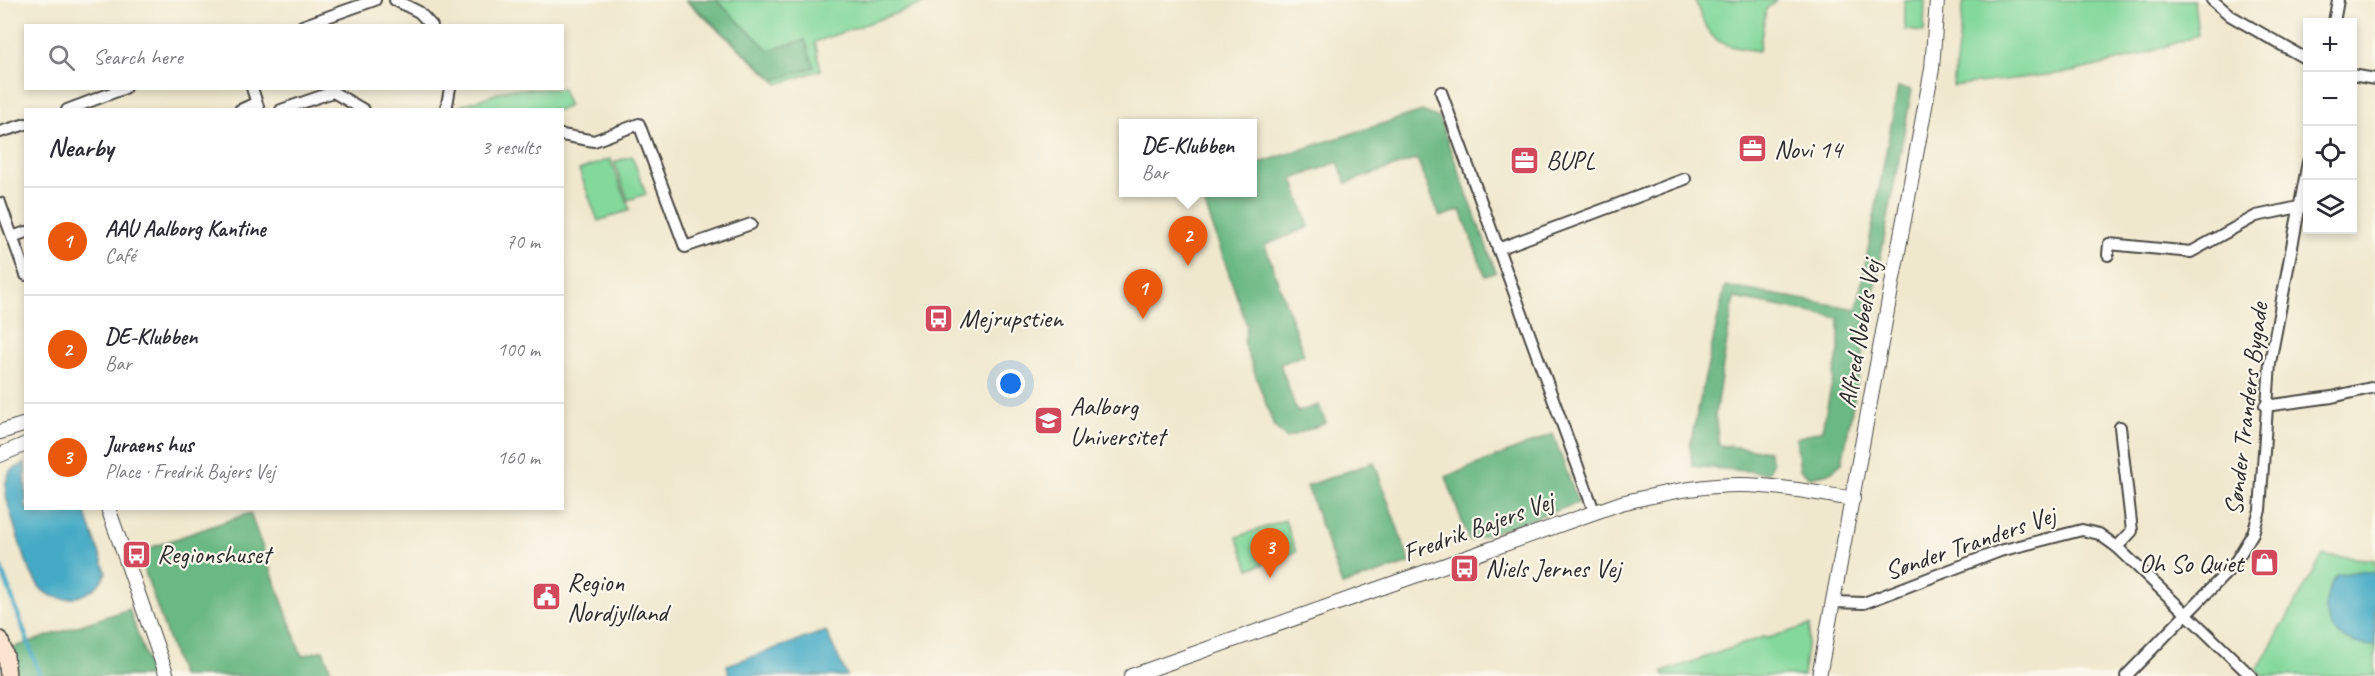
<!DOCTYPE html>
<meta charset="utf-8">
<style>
:root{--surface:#fff;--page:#f7f7f7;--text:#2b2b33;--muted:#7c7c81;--line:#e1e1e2;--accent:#ea580c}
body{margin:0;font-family:Caveat,sans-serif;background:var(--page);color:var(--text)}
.controls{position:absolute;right:18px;top:18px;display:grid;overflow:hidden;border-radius:0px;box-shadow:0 3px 9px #0003}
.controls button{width:54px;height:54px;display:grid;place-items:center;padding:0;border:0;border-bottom:2px solid var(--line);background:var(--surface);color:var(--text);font:30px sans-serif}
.you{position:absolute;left:1011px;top:384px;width:21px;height:21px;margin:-15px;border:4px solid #fff;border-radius:50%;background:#1a73e8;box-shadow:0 0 0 9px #1a73e833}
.badge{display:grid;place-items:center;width:39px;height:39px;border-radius:50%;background:var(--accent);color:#fff;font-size:20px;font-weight:700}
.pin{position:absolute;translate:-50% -50px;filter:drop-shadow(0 2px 3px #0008)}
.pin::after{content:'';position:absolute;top:32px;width:21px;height:18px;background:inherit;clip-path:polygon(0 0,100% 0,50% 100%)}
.popup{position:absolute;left:1119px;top:119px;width:138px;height:78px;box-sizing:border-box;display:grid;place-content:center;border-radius:0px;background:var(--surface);filter:drop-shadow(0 2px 4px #0005);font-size:20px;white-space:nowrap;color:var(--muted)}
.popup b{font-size:22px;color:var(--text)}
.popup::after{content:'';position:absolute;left:50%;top:100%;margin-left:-12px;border:12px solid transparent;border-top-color:var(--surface)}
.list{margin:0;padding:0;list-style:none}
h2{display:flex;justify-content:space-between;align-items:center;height:78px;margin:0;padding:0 24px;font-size:26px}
h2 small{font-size:20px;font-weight:400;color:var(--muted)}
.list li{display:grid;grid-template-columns:39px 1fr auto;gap:18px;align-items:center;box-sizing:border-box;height:108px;padding:0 24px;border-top:2px solid var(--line)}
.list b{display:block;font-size:22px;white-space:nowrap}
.list p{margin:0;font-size:20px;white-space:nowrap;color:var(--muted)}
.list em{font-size:20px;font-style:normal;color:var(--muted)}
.icon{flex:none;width:33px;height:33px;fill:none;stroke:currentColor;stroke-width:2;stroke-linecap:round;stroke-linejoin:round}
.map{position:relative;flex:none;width:2375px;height:676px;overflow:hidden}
.search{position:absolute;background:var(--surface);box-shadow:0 3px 9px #0003;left:24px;top:24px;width:540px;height:66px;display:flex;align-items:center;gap:15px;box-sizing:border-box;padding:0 21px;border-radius:0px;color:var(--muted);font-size:22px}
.panel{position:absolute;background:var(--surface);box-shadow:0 3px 9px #0003;left:24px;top:108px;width:540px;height:402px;border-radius:0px}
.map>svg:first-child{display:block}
</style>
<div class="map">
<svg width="2375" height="676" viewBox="0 0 2375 676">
<rect width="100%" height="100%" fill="#fbf7ec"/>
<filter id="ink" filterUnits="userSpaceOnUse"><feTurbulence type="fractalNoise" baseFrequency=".0167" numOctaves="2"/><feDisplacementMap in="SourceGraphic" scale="12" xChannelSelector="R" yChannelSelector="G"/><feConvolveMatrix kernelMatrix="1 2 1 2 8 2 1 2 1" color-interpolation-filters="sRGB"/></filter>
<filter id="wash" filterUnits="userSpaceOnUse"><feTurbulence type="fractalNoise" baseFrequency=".008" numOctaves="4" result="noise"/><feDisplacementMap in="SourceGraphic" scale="24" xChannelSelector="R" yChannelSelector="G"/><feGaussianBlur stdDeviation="1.35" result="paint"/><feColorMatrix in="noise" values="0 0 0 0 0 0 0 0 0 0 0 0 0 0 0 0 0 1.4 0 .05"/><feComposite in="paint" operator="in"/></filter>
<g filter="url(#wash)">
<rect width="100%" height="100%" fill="#f0e8cd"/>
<g fill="#83d89b" stroke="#578263" stroke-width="1.5">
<polygon points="685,0 934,0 815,42 821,70 778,84"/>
<path d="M1695 0H1777L1766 9 1759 51C1715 45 1710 43 1695 0Z"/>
<polygon points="1905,0 1925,0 1924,32 1905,30"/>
<polygon points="1964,0 2194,0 2198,35 2141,55 2072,72 1953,86"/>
<polygon points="509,89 562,89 569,106 560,110 462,109 461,106"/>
<polygon points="632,156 646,194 628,200 614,162"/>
<polygon points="610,159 630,210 598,221 579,170"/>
<polygon points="1285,520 1296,552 1249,569 1237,537"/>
<polygon points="2323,555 2375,560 2375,676 2264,676 2257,670"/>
<polygon points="1810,625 1803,676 1664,676 1663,672 1763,637 1768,638"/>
</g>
<g fill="#6ab883" stroke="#4a7257" stroke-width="1.5">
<polygon points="688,0 716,0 769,50 805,40 814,67 775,80"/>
<polygon points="1898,87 1912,90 1842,463 1829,473 1810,477 1800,469 1796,438 1822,430 1839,351 1839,318 1734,298 1715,414 1719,445 1768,451 1772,463 1768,473 1692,466 1690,446 1725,286 1857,309"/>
<polygon points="1422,111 1439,118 1496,272 1485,276 1461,210 1440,217 1417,159 1346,183 1338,162 1293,179 1309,227 1265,245 1304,355 1280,364 1297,412 1319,405 1326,423 1286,438 1274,426 1244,343 1247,326 1201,193 1252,192 1253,165"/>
<polygon points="1553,434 1578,503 1469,541 1446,477"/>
<polygon points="1374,462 1410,563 1342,585 1307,486"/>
<polygon points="250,513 302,656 323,650 333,676 181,676 138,552"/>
<polygon points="129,609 152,676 14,676 9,649"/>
</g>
<g fill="#45aac5" stroke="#386a78" stroke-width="1.5">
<path d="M25 463 26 508 84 509 106 572C100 586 94 590 80 596 66 602 47 598 38 585 25 566 12 519 6 496V482L10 471Z"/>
<path d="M2360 571 2375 573V646C2331 645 2312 611 2337 575Z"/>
<polygon points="826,631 847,676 729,676 727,665"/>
</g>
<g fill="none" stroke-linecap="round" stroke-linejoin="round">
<polyline stroke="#45aac5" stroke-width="4.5" points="0,565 40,675"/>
</g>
</g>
<g filter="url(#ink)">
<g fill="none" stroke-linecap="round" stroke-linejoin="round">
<defs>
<g id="minor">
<polyline points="395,0 419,12 432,26"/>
<polyline points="2212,0 2231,16 2308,60"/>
<polyline points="2334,22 2338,0"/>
<polyline points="302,26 375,0"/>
<polyline points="2352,75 2375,79"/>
<polyline points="252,88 259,110"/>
<polyline points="1441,92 1594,511"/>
<polyline points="67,110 125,88"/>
<polyline points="240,110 256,103"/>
<polyline points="281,110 333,92 364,110"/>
<polyline points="446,110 450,88"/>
<polyline points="0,132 26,124"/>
<polyline points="562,135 594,141 639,124 685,247 751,224"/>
<polyline points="0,203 26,275"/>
<polyline points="12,237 26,232"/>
<polyline points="1498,249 1685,179"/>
<polyline points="2108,255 2109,244 2191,252 2256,216 2299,207"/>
<polyline points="2265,406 2332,397 2375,387"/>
<polyline points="2117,547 2132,531 2120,427"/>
<polyline points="1833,602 1864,603 2000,551 2082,530 2099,534 2117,547 2251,676"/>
<polyline points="2126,676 2233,566 2253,533 2260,510 2270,363 2308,162"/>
</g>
<g id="tertiary">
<polyline points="0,432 26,424"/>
<polyline points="0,455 26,444"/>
<polyline points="108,508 167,676"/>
<path d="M1131 676 1621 503C1667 492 1714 482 1762 486 1792 488 1823 494 1853 499"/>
<polyline points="1819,676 1932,69 1937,0"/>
</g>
<polyline id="secondary" points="0,639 6,656 8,676"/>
</defs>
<use href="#minor" stroke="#494743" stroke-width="14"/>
<use href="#tertiary" stroke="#494743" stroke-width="16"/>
<use href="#secondary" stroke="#494743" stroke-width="18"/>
<use href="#minor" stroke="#fff" stroke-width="10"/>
<use href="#tertiary" stroke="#fff" stroke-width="14"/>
<use href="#secondary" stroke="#fce5d0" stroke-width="15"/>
</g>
</g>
<defs>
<symbol id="office-square" viewBox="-11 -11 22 22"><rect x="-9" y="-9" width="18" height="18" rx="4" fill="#d1495b" stroke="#fbf7ec"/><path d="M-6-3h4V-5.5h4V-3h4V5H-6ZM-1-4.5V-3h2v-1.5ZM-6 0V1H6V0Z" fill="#fff"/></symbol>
<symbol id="bus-square" viewBox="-11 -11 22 22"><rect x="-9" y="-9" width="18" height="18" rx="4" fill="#d1495b" stroke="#fbf7ec"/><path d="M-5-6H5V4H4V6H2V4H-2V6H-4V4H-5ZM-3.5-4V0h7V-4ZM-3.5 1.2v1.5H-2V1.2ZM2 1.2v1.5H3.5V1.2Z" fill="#fff"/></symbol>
<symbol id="university-square" viewBox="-11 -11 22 22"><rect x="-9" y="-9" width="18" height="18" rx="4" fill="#d1495b" stroke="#fbf7ec"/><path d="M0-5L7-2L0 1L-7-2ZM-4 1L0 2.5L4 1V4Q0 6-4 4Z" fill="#fff"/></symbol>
<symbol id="shop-square" viewBox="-11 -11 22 22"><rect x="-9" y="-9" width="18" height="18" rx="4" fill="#d1495b" stroke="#fbf7ec"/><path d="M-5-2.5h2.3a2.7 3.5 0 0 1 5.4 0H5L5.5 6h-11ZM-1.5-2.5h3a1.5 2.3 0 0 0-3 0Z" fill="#fff"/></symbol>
<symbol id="civic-square" viewBox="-11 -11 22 22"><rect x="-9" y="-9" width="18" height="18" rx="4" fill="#d1495b" stroke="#fbf7ec"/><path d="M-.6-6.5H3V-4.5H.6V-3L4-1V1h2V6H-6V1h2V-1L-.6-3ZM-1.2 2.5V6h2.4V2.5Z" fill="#fff"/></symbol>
</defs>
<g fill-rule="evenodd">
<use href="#office-square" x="1736" y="132" width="33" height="33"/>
<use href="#office-square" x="1508" y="144" width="33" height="33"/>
<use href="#bus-square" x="922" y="302" width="33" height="33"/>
<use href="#university-square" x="1032" y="404" width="33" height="33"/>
<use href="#bus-square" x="120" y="538" width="33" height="33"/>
<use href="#shop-square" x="2248" y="546" width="33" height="33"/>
<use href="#bus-square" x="1448" y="552" width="33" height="33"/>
<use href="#civic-square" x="530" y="580" width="33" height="33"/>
</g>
<g text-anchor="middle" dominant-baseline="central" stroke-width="4.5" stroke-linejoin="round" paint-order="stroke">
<g font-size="26" fill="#2b2b2b" stroke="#fbf7ec" text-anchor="start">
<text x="1774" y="149">Novi 14</text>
<text x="1546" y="160">BUPL</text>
<text x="959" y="318">Mejrupstien</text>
<text x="1070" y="406">Aalborg<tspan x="1070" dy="30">Universitet</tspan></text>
<text x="157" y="554">Regionshuset</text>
<text x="2243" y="563" text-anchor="end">Oh So Quiet</text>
<text x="1485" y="568">Niels Jernes Vej</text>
<text x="567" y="582">Region<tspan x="567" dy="30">Nordjylland</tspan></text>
</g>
<g font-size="26" fill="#2b2b2b" stroke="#fbf7ec">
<text transform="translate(1859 334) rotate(-80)">Alfred Nobels Vej</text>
<text transform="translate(2246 409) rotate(-83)">Sønder Tranders Bygade</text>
<text transform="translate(1478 527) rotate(-20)">Fredrik Bajers Vej</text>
<text transform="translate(1970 543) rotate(-19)">Sønder Tranders Vej</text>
</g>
</g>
</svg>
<div class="controls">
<button>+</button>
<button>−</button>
<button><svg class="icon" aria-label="locate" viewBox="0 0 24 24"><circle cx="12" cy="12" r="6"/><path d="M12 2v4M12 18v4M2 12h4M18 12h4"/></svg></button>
<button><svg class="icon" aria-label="layers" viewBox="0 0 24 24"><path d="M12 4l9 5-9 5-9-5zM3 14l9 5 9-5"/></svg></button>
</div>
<div class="you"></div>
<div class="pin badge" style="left:1143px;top:319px">1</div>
<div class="pin badge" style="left:1188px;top:266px">2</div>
<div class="popup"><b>DE-Klubben</b>Bar</div>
<div class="pin badge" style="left:1270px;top:578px">3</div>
<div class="search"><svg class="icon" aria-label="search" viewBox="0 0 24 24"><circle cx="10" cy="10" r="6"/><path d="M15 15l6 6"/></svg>Search here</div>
<section class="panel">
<h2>Nearby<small>3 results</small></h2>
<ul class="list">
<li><span class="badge">1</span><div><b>AAU Aalborg Kantine</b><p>Café</p></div><em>70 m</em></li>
<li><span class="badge">2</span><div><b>DE-Klubben</b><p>Bar</p></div><em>100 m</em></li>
<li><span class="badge">3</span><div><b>Juraens hus</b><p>Place · Fredrik Bajers Vej</p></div><em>160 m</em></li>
</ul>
</section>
</div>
